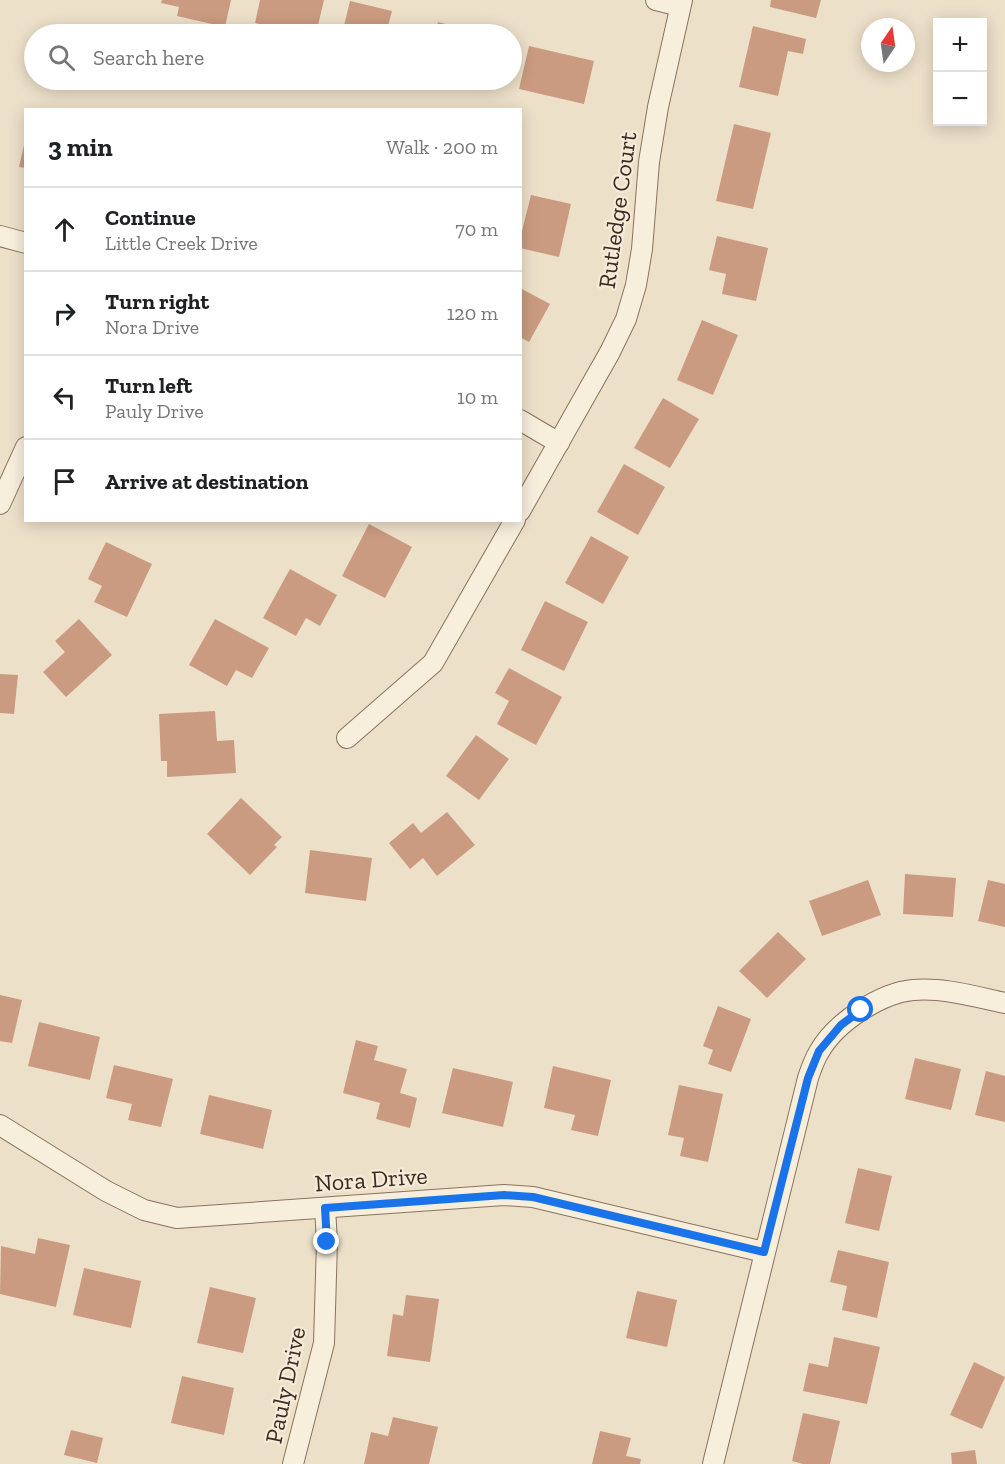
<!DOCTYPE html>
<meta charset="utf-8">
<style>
:root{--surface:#fff;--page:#f6f6f6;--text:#202124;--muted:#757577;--line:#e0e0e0}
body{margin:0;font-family:"Zilla Slab",serif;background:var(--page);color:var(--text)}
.controls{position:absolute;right:18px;top:18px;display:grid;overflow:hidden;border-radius:0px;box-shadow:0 3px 15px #0003}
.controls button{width:54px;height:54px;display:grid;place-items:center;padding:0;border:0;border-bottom:2px solid var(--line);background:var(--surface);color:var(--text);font:30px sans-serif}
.compass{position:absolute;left:861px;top:18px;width:54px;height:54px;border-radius:50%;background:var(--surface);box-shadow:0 3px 15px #0003;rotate:13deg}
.stop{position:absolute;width:18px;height:18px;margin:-14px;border:4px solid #1a73e8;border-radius:50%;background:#fff}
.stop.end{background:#1a73e8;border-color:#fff;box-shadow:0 2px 6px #0008}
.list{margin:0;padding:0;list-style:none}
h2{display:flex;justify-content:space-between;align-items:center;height:78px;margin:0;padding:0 24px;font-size:26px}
h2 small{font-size:20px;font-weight:400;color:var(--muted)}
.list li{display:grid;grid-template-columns:39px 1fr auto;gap:18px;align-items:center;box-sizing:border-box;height:84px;padding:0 24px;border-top:2px solid var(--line)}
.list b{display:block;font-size:22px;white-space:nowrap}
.list p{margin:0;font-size:20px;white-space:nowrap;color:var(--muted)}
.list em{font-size:20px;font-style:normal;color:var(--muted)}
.icon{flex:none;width:33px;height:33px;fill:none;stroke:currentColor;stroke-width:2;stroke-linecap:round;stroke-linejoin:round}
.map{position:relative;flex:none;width:1005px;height:1464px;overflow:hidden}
.search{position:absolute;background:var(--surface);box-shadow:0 3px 15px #0003;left:24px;top:24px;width:498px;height:66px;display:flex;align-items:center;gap:15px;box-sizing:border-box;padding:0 21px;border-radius:33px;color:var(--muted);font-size:22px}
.panel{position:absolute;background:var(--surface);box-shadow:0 3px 15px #0003;left:24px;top:108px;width:498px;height:414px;border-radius:0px}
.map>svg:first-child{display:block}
</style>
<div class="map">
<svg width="1005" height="1464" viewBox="0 0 1005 1464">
<rect width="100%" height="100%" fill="#ede0c9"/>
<g fill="#ca9b80">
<polygon points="162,0 231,0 225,27 177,16 179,7 161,3"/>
<polygon points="260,0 324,0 316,34 306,34 255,23"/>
<polygon points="771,0 821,0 816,18 770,7"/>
<polygon points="350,1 392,11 388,26 406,30 404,34 342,34"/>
<polygon points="438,22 474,31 473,34 435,34"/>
<polygon points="753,26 806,39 803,54 788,51 778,96 739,87"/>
<polygon points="529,46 594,61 584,104 519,89"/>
<polygon points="455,80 489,80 487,88"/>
<polygon points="734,124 771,133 753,209 716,201"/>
<polygon points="25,141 26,141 26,168 19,167"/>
<polygon points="531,195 571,204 559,257 520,248 520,239"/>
<polygon points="717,236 768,248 756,301 722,294 726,274 709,270"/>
<polygon points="520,288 550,304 529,342 520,337"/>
<polygon points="702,320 738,335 713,395 677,380"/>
<polygon points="663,398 699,419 670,468 634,448"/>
<polygon points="624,464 665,487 638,535 597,512"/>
<polygon points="369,524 412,547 385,598 342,576"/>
<polygon points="591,536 629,557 603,604 565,583"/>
<polygon points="106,542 152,564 127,617 94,602 102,586 88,579"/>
<polygon points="290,569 337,595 320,626 306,618 296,636 263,618"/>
<polygon points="545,601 588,622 564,671 521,650"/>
<polygon points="79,619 112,655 66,697 43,672 65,652 55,641"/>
<polygon points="215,619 269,648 252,678 236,670 227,686 189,665"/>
<polygon points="509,668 562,697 536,745 497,724 509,701 495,693"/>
<polygon points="0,674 18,675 14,714 0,713"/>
<polygon points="215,711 217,741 234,740 236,773 167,777 167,761 161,761 159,714"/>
<polygon points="476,735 509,759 479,800 446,776"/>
<polygon points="241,798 282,837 274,845 277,847 250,875 207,834"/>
<polygon points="447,812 475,845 437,876 423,858 410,869 389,843 413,823 421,833"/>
<polygon points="310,850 372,858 366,901 305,893"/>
<polygon points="905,874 956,878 953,917 903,914"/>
<polygon points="868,880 881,915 822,936 809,901"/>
<polygon points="988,880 1005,884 1005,927 978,921"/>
<polygon points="778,932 806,959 767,998 739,971"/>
<polygon points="0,995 22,1000 12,1043 0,1041"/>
<polygon points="718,1006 751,1019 731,1072 708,1064 713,1050 703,1046"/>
<polygon points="39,1022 100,1037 90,1080 28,1066"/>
<polygon points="356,1040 378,1046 374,1060 407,1069 400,1093 417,1098 410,1128 376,1119 380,1103 343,1093"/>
<polygon points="915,1058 961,1069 951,1110 905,1099"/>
<polygon points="114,1065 173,1079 161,1127 128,1120 132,1104 106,1098"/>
<polygon points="553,1066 611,1080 598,1136 571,1130 575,1115 544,1108"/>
<polygon points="453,1068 513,1082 503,1127 442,1113"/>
<polygon points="986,1071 1005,1076 1005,1122 975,1115"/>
<polygon points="679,1085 723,1094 708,1162 680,1156 684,1138 668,1135"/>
<polygon points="209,1095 272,1110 263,1149 200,1134"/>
<polygon points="858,1168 892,1176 879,1231 845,1223"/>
<polygon points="38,1238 70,1245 56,1307 0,1294 1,1246 35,1254"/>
<polygon points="838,1250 889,1262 877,1318 842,1310 847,1286 830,1282"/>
<polygon points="84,1268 141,1281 131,1328 73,1315"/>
<polygon points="210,1287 256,1298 243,1353 197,1343"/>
<polygon points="637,1291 677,1300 667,1347 626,1338"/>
<polygon points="406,1295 439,1299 430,1362 387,1356 393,1314 403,1316"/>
<polygon points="834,1337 880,1347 867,1404 803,1391 809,1363 828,1367"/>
<polygon points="974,1362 1005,1377 982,1429 950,1415"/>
<polygon points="182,1376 234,1388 224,1435 171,1423"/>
<polygon points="803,1413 840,1421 830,1464 803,1464 792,1461"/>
<polygon points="393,1417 438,1427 429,1464 364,1464 371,1432 388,1436"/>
<polygon points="71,1430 103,1438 97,1463 64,1455"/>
<polygon points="600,1431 631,1438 626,1456 641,1459 640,1464 592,1464"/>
<polygon points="975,1450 977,1464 952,1464 951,1453"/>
</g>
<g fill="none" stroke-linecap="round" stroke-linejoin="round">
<defs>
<g id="minor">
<polyline points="656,0 680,6"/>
<polyline points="0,236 26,243"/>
<polyline points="520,420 559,443"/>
<polyline points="0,504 26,447"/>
<polyline points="520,511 610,352 626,319 636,285 642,249 649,162 658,107 682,0"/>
<polyline points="347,738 433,663 515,520"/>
<polyline points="0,1125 106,1191 144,1210 177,1218 504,1195 533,1197 764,1252"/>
<polyline points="293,1464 324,1343 327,1242 325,1208"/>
<path d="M713 1464 808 1078C811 1069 814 1060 819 1052 835 1023 880 993 913 990 942 987 977 997 1005 1003"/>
</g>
</defs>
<use href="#minor" stroke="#89735e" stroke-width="22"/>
<use href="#minor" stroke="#f8eedc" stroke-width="20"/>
</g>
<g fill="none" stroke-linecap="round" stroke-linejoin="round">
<polyline stroke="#1a73e8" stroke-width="8" points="327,1242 325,1208 504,1195 533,1197 764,1252 808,1078 819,1051 841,1025 861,1010"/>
</g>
<g text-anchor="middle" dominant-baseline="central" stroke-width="4.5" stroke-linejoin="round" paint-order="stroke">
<g font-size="24" fill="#3a2c21" stroke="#f5ebd8">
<text transform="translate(617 210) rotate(-82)">Rutledge Court</text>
<text transform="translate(371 1179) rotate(-4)">Nora Drive</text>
<text transform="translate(285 1385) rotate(-78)">Pauly Drive</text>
</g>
</g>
</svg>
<div class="controls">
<button>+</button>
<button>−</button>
</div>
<svg class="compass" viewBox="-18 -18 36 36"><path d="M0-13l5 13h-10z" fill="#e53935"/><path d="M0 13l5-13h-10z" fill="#757577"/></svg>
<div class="stop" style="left:861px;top:1010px"></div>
<div class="stop end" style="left:327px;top:1242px"></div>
<div class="search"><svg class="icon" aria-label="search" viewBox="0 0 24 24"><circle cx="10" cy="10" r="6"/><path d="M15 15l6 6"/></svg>Search here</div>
<section class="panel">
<h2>3 min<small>Walk · 200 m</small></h2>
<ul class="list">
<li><svg class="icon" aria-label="ahead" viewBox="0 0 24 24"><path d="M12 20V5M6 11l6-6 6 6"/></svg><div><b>Continue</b><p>Little Creek Drive</p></div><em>70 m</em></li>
<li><svg class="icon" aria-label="right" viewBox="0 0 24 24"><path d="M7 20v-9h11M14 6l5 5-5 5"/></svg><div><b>Turn right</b><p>Nora Drive</p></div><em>120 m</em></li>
<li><svg class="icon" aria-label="left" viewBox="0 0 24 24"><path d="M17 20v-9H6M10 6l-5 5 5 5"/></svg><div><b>Turn left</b><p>Pauly Drive</p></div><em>10 m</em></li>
<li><svg class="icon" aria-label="arrive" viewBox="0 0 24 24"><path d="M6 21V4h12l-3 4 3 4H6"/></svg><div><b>Arrive at destination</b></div></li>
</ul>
</section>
</div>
